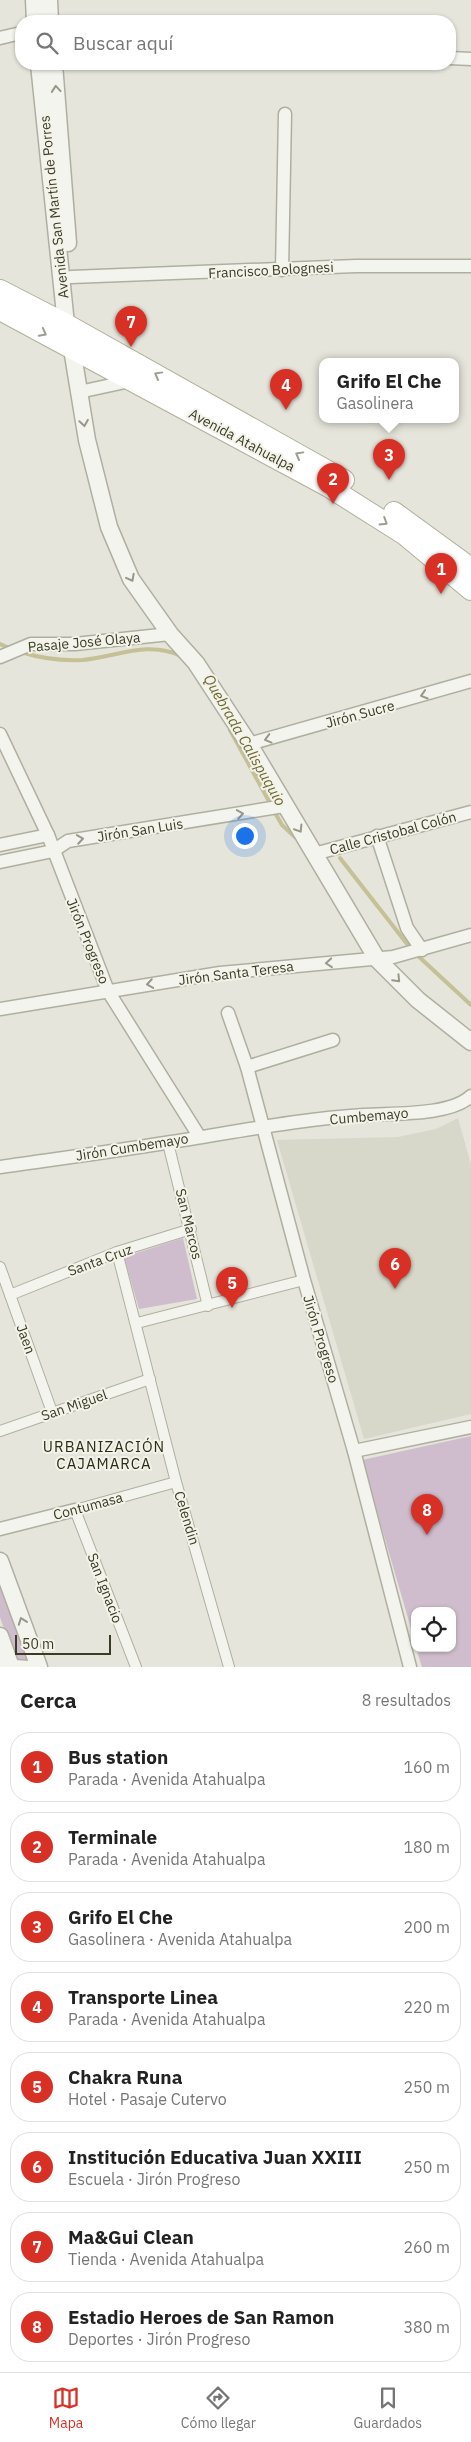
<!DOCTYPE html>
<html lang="es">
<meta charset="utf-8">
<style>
:root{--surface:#fff;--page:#f6f6f6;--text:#222;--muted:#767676;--line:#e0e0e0;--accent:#d93025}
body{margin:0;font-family:"IBM Plex Sans",sans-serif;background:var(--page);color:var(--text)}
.controls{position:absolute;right:15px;bottom:15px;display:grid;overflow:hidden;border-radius:10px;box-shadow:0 1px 4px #0004}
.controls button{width:45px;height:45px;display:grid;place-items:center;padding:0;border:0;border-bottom:1px solid var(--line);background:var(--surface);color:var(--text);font:25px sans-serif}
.scale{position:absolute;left:15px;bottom:12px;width:96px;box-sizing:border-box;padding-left:5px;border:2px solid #3b3b26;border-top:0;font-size:14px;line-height:18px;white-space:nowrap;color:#3b3b26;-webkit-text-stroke:4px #f3f3ea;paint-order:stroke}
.you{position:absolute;left:244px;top:835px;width:18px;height:18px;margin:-12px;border:4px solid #fff;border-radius:50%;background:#1a73e8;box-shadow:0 0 0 8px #1a73e833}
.badge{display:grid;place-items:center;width:32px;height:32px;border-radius:50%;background:var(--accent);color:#fff;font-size:16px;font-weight:700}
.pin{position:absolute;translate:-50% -41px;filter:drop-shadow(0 1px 2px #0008)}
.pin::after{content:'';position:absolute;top:26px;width:18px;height:15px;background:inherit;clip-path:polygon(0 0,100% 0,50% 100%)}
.popup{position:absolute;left:319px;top:358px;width:140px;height:65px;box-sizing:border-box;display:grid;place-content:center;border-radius:10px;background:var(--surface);filter:drop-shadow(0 1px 4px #0005);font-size:16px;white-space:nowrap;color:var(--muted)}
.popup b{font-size:19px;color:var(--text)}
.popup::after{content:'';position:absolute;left:50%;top:100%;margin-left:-10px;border:10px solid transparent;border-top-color:var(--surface)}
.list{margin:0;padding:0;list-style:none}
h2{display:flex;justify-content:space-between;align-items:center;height:65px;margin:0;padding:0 20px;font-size:21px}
h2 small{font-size:16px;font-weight:400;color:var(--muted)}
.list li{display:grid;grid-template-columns:32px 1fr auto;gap:15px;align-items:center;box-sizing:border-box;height:70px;margin:0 10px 10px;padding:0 10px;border:1px solid var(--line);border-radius:20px}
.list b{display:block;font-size:19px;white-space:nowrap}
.list p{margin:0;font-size:16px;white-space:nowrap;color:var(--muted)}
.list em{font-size:16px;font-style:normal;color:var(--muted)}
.icon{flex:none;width:28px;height:28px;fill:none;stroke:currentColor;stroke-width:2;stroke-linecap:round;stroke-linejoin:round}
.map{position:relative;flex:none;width:471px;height:1667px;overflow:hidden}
.search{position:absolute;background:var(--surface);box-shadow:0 1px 4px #0004;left:15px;right:15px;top:15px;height:55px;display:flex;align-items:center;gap:12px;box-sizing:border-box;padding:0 18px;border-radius:20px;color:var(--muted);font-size:19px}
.sheet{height:705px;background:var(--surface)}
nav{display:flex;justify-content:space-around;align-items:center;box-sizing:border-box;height:70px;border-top:1px solid var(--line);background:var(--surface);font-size:14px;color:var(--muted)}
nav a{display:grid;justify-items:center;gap:2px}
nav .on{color:var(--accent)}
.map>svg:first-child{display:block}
</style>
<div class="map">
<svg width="471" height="1667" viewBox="0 0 471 1667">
<rect width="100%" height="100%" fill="#e5e5db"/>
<polygon fill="#d7d7ca" points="458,1118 471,1165 471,1414 364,1439 277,1140 398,1137 436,1129"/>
<g fill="#cfbdcd">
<polygon points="183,1238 197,1299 139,1309 124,1257"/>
<polygon points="471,1436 471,1667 422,1667 416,1648 452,1648 452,1611 415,1611 415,1642 362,1460"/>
<polygon points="0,1575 31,1663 15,1662 0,1617"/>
</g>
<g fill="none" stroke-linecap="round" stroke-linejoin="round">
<g stroke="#c5c096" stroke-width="4">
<polyline points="0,644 12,649"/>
<path d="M21 652C40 658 62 661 82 660 116 657 148 640 181 656"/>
<polyline points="230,730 271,805"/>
<polyline points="274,811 282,825 296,838"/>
<polyline points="340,858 411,949"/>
<polyline points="416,954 471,1005"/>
</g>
<defs>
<g id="pedestrian">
<polyline points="168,1143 208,1306"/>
<polyline points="117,1252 176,1482 229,1667"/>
<polyline points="0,1267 52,1412"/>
<polyline points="10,1295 117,1252 191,1229"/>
<polyline points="137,1323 304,1280"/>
<polyline points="0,1431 150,1379"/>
<polyline points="136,1667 75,1510 176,1482"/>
</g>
<g id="minor">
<polyline points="0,38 21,33"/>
<polyline points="450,58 471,59"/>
<polyline points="282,270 285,114"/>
<polyline points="71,277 356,266 471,266"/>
<polyline points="79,392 130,381"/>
<polyline points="0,657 31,644 75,644 170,634"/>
<polyline points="0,734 48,835 108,991 199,1136"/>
<polyline points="249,744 471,681"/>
<polyline points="377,836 407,928 422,950"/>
<polyline points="0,845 48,835"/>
<polyline points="314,854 471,812"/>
<polyline points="0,862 53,851 68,841 284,806"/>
<polyline points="0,1009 220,973 393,957 471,935"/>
<polyline points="228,1013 247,1067 304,1280 354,1451 410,1667"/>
<polyline points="247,1067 333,1040"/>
<path d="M0 1167C55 1159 110 1152 165 1143 231 1133 298 1119 364 1115 393 1113 450 1116 471 1096"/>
<polyline points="354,1451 471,1427"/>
<polyline points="0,1529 75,1510"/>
<polyline points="0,1665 29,1667"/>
</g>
<g id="tertiary">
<polyline points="34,0 35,21"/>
<polyline points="49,0 50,21"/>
<polyline points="39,64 66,324 72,349 87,440 109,527 131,579 170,634 196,663 249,744 377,959 418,1000 471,1042"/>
<polyline points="54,64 68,243"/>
<polyline points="0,1561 39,1667"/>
<polyline points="0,1636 11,1667"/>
</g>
<g id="primary">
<polyline points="0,290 66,324 344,480"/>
<polyline points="0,310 329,487 405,535 471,590"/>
<polyline points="394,512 471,568"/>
</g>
</defs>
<use href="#pedestrian" stroke="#afafa1" stroke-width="12"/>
<use href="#minor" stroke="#afafa1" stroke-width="15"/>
<use href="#tertiary" stroke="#afafa1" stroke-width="19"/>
<use href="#primary" stroke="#b1b09b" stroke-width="22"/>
<use href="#pedestrian" stroke="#f4f4ee" stroke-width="10"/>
<use href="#minor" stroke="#f4f4ee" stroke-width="12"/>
<use href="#tertiary" stroke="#f4f4ee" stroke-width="16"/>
<use href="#primary" stroke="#fff" stroke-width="20"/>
</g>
<defs><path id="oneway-chevron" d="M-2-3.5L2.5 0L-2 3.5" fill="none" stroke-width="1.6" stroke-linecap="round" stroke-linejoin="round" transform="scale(1.25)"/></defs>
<g stroke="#98988a">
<use href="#oneway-chevron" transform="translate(56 89) rotate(-95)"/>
<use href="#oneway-chevron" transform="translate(84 423) rotate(81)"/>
<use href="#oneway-chevron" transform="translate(131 578) rotate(62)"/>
<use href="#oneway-chevron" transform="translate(424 695) rotate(163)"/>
<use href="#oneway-chevron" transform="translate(268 739) rotate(165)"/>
<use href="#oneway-chevron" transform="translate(240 814) rotate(-9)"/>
<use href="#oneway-chevron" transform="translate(299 829) rotate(58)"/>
<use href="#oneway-chevron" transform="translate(80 839) rotate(-9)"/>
<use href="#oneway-chevron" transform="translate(329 963) rotate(175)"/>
<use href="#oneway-chevron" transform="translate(397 979) rotate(46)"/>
<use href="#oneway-chevron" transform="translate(150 984) rotate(171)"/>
<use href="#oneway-chevron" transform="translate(22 1621) rotate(-110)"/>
</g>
<g stroke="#9d9d92">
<use href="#oneway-chevron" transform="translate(43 333) rotate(28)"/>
<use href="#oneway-chevron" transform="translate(158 375) rotate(-151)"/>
<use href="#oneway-chevron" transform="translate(299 455) rotate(-151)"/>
<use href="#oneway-chevron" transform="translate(384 522) rotate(32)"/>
</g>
<g text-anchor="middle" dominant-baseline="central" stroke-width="4" stroke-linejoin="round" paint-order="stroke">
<g font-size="14" fill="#3b3b26" stroke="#f3f3ea">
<text transform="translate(54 207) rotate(-96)">Avenida San Martín de Porres</text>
<text transform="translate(271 270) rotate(-3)">Francisco Bolognesi</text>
<text transform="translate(242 440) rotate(28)">Avenida Atahualpa</text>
<text transform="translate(84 642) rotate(-5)">Pasaje José Olaya</text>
<text transform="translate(360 714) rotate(-15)">Jirón Sucre</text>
<text transform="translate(140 830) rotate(-9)">Jirón San Luis</text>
<text transform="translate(393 833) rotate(-15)">Calle Cristobal Colón</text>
<text transform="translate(88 941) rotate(68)">Jirón Progreso</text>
<text transform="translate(236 973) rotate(-7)">Jirón Santa Teresa</text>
<text transform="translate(369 1116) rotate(-5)">Cumbemayo</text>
<text transform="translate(132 1147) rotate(-9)">Jirón Cumbemayo</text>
<text transform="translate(189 1224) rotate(76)">San Marcos</text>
<text transform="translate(100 1260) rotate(-20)">Santa Cruz</text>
<text transform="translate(26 1339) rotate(70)">Jaen</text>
<text transform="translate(321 1339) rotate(73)">Jirón Progreso</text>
<text transform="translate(74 1405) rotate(-19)">San Miguel</text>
<text transform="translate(88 1506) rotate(-15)">Contumasa</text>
<text transform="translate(187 1518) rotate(73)">Celendin</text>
<text transform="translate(105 1588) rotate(69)">San Ignacio</text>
</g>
<g font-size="15" font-style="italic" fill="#6e6831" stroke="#f3f3ea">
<text transform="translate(245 740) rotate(60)">Quebrada Calispuquio</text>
</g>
<g font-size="15" letter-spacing="1" fill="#2b2c18" stroke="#f3f3ea">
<text x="104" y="1446">URBANIZACIÓN<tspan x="104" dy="17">CAJAMARCA</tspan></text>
</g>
</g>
</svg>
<div class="controls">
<button><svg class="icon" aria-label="locate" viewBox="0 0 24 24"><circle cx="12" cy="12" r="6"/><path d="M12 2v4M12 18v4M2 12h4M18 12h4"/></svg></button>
</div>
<div class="scale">50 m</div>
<div class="you"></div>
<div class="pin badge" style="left:441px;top:594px">1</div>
<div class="pin badge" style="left:333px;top:504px">2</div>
<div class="pin badge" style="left:389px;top:480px">3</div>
<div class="popup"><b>Grifo El Che</b>Gasolinera</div>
<div class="pin badge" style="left:286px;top:410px">4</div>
<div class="pin badge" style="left:232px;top:1308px">5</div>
<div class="pin badge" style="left:395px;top:1289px">6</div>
<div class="pin badge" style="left:131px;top:347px">7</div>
<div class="pin badge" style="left:427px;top:1535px">8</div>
<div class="search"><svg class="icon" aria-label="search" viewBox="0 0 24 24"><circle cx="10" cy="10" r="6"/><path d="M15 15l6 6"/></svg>Buscar aquí</div>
</div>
<section class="sheet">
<h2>Cerca<small>8 resultados</small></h2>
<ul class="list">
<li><span class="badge">1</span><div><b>Bus station</b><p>Parada · Avenida Atahualpa</p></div><em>160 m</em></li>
<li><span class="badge">2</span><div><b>Terminale</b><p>Parada · Avenida Atahualpa</p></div><em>180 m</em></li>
<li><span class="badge">3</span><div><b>Grifo El Che</b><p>Gasolinera · Avenida Atahualpa</p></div><em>200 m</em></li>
<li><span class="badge">4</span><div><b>Transporte Linea</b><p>Parada · Avenida Atahualpa</p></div><em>220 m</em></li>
<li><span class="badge">5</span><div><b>Chakra Runa</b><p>Hotel · Pasaje Cutervo</p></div><em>250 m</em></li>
<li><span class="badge">6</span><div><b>Institución Educativa Juan XXIII</b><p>Escuela · Jirón Progreso</p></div><em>250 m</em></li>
<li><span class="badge">7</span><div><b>Ma&amp;Gui Clean</b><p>Tienda · Avenida Atahualpa</p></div><em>260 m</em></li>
<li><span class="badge">8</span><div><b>Estadio Heroes de San Ramon</b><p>Deportes · Jirón Progreso</p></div><em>380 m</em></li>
</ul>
</section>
<nav>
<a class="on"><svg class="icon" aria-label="map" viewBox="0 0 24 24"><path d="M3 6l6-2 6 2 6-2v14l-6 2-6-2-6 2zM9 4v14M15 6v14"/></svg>Mapa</a>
<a><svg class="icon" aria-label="directions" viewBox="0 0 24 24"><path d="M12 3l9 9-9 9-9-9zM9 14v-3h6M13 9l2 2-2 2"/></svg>Cómo llegar</a>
<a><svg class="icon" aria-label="saved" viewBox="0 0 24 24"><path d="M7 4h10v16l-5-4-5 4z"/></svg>Guardados</a>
</nav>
